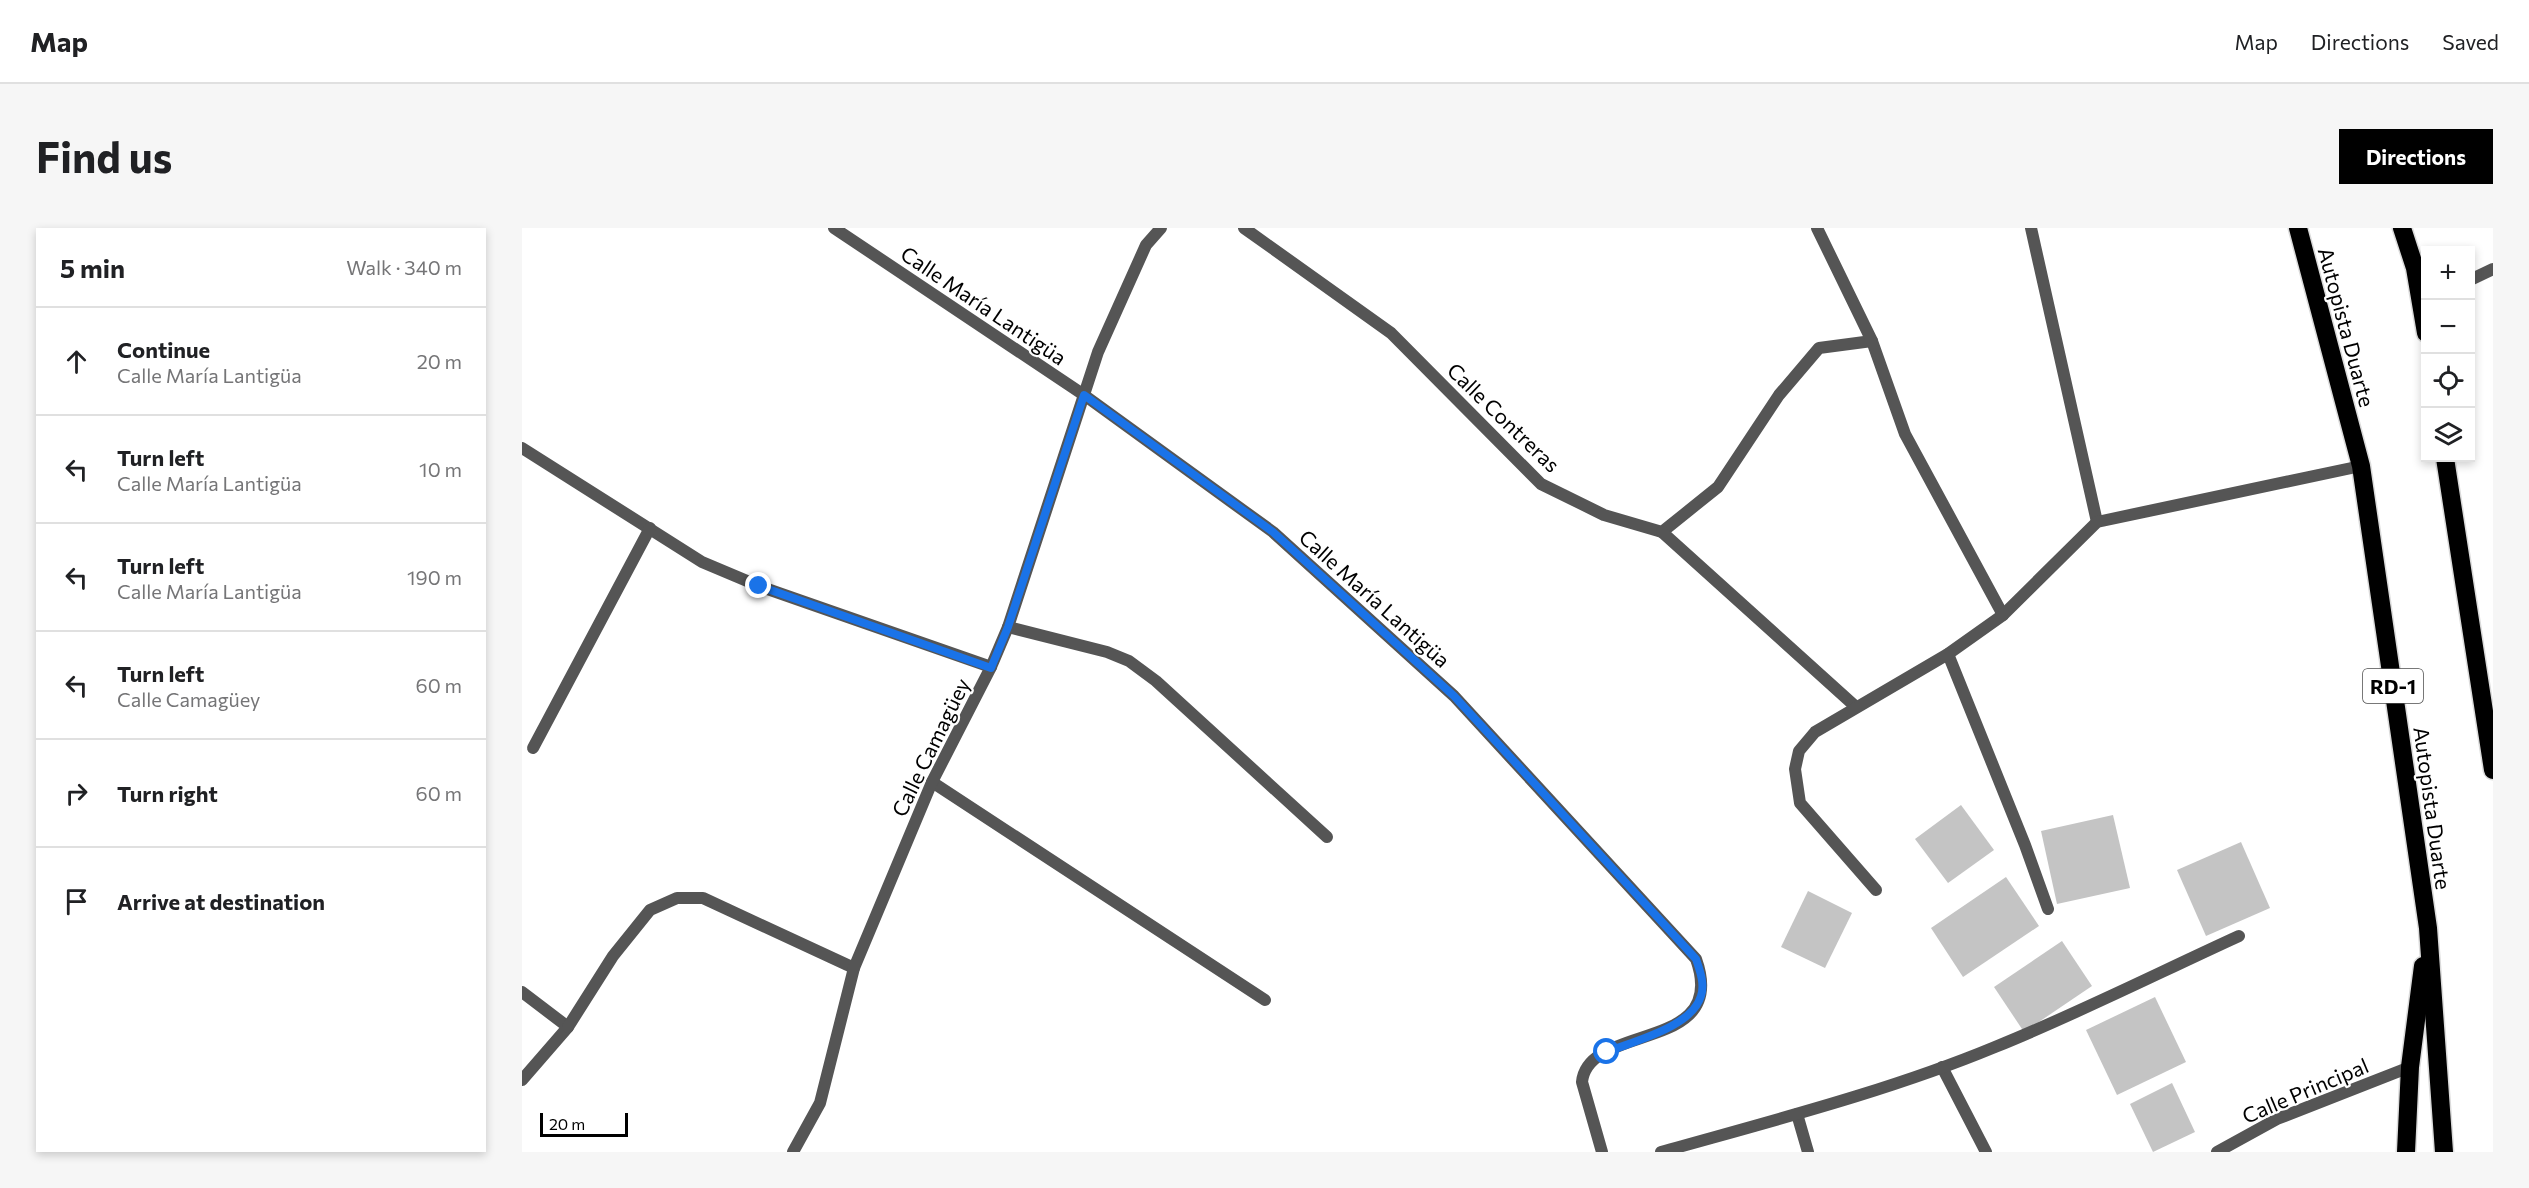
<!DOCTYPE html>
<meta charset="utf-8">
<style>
:root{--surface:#fff;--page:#f6f6f6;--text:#202124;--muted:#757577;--line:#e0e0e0;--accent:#000}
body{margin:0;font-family:Commissioner,sans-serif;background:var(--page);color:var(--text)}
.controls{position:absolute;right:18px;top:18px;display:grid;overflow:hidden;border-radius:0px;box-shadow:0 3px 9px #0003}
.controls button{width:54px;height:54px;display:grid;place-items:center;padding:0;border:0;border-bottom:2px solid var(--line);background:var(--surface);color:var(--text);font:30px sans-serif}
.scale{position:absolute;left:18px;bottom:15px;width:88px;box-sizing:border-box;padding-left:6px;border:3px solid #000;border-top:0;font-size:16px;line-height:21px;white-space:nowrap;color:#000;-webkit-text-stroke:4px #fff;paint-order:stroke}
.stop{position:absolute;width:18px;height:18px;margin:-14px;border:4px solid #1a73e8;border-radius:50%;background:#fff}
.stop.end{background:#1a73e8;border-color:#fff;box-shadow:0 2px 6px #0008}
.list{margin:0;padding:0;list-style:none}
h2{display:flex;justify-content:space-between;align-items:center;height:78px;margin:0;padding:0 24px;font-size:26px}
h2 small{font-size:20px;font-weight:400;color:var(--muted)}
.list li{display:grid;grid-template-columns:39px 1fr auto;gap:18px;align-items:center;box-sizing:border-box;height:108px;padding:0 24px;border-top:2px solid var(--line)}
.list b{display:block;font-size:22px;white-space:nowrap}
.list p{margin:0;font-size:20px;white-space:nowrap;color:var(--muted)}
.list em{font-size:20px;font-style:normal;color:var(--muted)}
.icon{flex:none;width:33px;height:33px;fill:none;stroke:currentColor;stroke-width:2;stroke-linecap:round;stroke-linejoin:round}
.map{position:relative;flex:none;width:1971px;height:924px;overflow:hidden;border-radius:0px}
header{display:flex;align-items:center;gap:36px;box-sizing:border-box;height:84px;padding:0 30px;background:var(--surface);border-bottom:2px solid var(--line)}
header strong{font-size:28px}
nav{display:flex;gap:33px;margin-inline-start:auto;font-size:21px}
.intro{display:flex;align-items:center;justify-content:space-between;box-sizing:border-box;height:144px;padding:0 36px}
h1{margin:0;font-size:42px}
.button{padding:15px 27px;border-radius:0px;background:var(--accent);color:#fff;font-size:21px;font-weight:700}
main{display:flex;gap:36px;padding:0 36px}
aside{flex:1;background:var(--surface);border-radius:0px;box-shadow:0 3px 9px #0003}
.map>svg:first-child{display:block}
</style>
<header>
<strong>Map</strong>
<nav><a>Map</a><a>Directions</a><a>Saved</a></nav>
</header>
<div class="intro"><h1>Find us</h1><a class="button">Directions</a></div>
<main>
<aside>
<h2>5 min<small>Walk · 340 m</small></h2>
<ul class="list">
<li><svg class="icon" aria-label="ahead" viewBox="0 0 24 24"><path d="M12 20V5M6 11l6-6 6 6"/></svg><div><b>Continue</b><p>Calle María Lantigüa</p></div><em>20 m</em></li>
<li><svg class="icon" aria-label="left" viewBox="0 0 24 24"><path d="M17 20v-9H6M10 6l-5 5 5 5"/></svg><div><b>Turn left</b><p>Calle María Lantigüa</p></div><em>10 m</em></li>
<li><svg class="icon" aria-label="left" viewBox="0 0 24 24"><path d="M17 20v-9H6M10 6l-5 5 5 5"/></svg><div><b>Turn left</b><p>Calle María Lantigüa</p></div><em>190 m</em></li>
<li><svg class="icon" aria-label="left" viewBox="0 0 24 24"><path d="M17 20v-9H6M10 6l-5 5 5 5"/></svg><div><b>Turn left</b><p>Calle Camagüey</p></div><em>60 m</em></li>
<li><svg class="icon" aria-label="right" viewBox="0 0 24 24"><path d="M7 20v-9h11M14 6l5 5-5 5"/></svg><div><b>Turn right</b></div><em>60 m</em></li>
<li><svg class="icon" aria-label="arrive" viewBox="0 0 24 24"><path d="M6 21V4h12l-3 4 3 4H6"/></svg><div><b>Arrive at destination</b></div></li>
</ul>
</aside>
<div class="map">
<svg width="1971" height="924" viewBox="0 0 1971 924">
<rect width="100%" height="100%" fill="#fff"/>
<g fill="#c4c4c4">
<polygon points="1439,577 1472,622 1426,655 1393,611"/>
<polygon points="1591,587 1608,660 1535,676 1519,603"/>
<polygon points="1719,614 1748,680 1684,708 1655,642"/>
<polygon points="1484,649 1517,698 1441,749 1409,700"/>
<polygon points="1286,663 1330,685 1303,740 1259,719"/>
<polygon points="1540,713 1570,758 1502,804 1472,759"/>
<polygon points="1633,769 1664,834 1595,867 1564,802"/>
<polygon points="1650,855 1673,904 1631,924 1608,876"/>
</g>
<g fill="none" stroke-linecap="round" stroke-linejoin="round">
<defs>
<g id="highway">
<polyline points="1776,0 1839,238 1906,700 1922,924"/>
<polyline points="1880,0 1893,40 1904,105"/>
<polyline points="1923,230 1971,542"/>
<polyline points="1884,924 1888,839 1901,738"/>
</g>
</defs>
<use href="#highway" stroke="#dbdbdb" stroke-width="21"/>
<g stroke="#555" stroke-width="12">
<path d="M312 0 562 167 751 304 932 468 1174 731C1208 826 1066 794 1060 854L1080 924"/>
<polyline points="722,0 869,105 1019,256 1082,287 1140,304 1196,259 1257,167 1297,120 1350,113"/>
<polyline points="1295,0 1350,113 1383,206 1481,387"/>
<polyline points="1509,0 1575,294"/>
<polyline points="1948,52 1971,41"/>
<polyline points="0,220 180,334 237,358 469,439"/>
<polyline points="1140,304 1334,479"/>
<polyline points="486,399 585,424 607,433 634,453 805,609"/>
<polyline points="1426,426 1503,617 1526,681"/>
<polyline points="11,520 128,300"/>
<polyline points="410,554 743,772"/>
<polyline points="1354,662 1278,575 1273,541 1277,523 1293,504 1426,426 1481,387 1575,294 1839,238"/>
<polyline points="0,764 46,799 0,852"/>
<polyline points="46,799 91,728 128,682 155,670 181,670 332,740"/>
<polyline points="1420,839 1464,924"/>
<polyline points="1275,886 1286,924"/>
<polyline points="271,924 298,875 332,740 410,554 469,439 486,399 576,124 624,17 639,0"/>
<path d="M1139 924C1249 893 1367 863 1473 819 1555 786 1636 745 1717 708"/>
<polyline points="1695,924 1755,891 1888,839"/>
</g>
<use href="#highway" stroke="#000" stroke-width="18"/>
</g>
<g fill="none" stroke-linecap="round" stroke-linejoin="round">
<path stroke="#1a73e8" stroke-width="8" d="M237 358 469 440 486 399 562 167 751 304 932 468 1174 731C1178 743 1183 756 1179 768 1170 799 1112 813 1085 824"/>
</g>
<g text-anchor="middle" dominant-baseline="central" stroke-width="4.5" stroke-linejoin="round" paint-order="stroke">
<rect fill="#fff" stroke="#4c4c4c" stroke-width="1.5" x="1841" y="441" width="60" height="34" rx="4.5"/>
<g font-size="20" font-weight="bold" fill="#000">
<text x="1871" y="458">RD-1</text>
</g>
<g font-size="21" fill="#000" stroke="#fff">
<text transform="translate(462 77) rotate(34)">Calle María Lantigüa</text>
<text transform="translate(1825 99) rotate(75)">Autopista Duarte</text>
<text transform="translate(982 189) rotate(44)">Calle Contreras</text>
<text transform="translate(853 370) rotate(42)">Calle María Lantigüa</text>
<text transform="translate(408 519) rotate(-64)">Calle Camagüey</text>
<text transform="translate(1911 580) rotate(82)">Autopista Duarte</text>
<text transform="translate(1783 862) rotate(-23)">Calle Principal</text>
</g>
</g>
</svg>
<div class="controls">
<button>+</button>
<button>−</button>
<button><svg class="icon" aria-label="locate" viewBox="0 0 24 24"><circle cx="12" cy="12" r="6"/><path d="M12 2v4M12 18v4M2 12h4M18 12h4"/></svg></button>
<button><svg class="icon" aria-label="layers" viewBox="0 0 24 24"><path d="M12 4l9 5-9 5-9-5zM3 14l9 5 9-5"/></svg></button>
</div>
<div class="scale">20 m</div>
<div class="stop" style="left:1085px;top:824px"></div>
<div class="stop end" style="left:237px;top:358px"></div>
</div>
</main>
